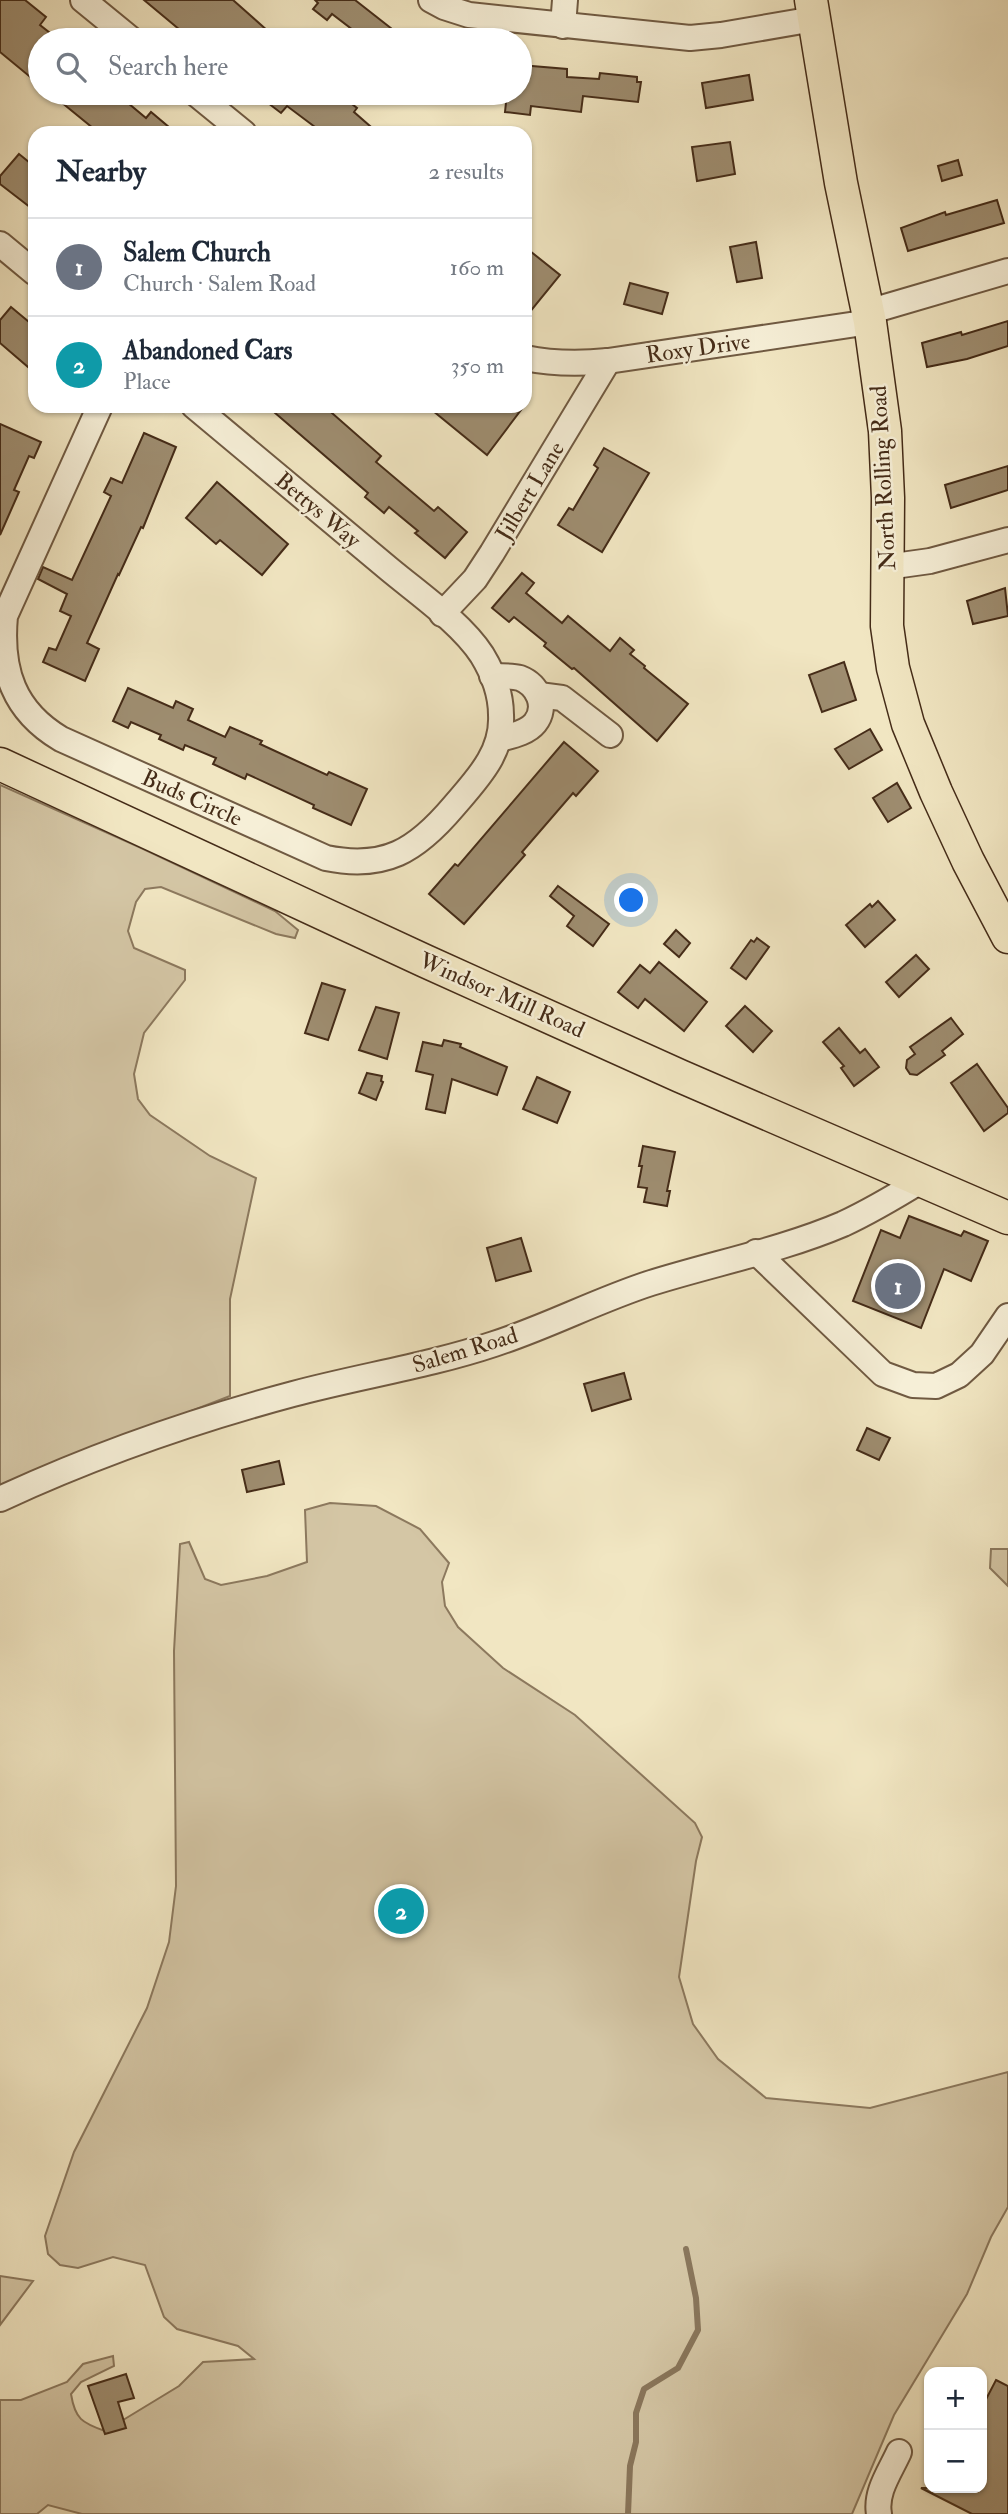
<!DOCTYPE html>
<meta charset="utf-8">
<style>
:root{--surface:#fff;--page:#f6f6f7;--text:#1f2937;--muted:#747a83;--line:#e0e1e3;--accent:#8f2418}
body{margin:0;font-family:"IM FELL Double Pica",serif;background:var(--page);color:var(--text)}
.controls{position:absolute;right:21px;bottom:21px;display:grid;overflow:hidden;border-radius:14px;box-shadow:0 2px 5px #0004}
.controls button{width:63px;height:63px;display:grid;place-items:center;padding:0;border:0;border-bottom:2px solid var(--line);background:var(--surface);color:var(--text);font:35px sans-serif}
.you{position:absolute;left:632px;top:901px;width:24px;height:24px;margin:-18px;border:5px solid #fff;border-radius:50%;background:#1a73e8;box-shadow:0 0 0 10px #1a73e833}
.badge{display:grid;place-items:center;width:46px;height:46px;border-radius:50%;background:var(--accent);color:#fff;font-size:23px;font-weight:700}
.pin{position:absolute;translate:-50% -50%;border:4px solid #fff;box-shadow:0 2px 7px #0006}
.list{margin:0;padding:0;list-style:none}
h2{display:flex;justify-content:space-between;align-items:center;height:91px;margin:0;padding:0 28px;font-size:30px}
h2 small{font-size:23px;font-weight:400;color:var(--muted)}
.list li{display:grid;grid-template-columns:46px 1fr auto;gap:21px;align-items:center;box-sizing:border-box;height:98px;padding:0 28px;border-top:2px solid var(--line)}
.list b{display:block;font-size:26px;white-space:nowrap}
.list p{margin:0;font-size:23px;white-space:nowrap;color:var(--muted)}
.list em{font-size:23px;font-style:normal;color:var(--muted)}
.icon{flex:none;width:38px;height:38px;fill:none;stroke:currentColor;stroke-width:2;stroke-linecap:round;stroke-linejoin:round}
.map{position:relative;flex:none;width:1008px;height:2514px;overflow:hidden}
.search{position:absolute;background:var(--surface);box-shadow:0 2px 5px #0004;left:28px;top:28px;width:504px;height:77px;display:flex;align-items:center;gap:18px;box-sizing:border-box;padding:0 24px;border-radius:38px;color:var(--muted);font-size:26px}
.panel{position:absolute;background:var(--surface);box-shadow:0 2px 5px #0004;left:28px;top:126px;width:504px;height:287px;border-radius:21px}
.map>svg:first-child{display:block}
</style>
<div class="map">
<svg width="1008" height="2514" viewBox="0 0 1008 2514">
<rect width="100%" height="100%" fill="#f1e6c2"/>
<filter id="stains"><feTurbulence type="fractalNoise" baseFrequency=".00286" numOctaves="4"/><feColorMatrix values="0 0 0 0 .2 0 0 0 0 .09 0 0 0 0 .02 0 0 0 .5 -.17"/></filter>
<radialGradient id="worn" r=".72"><stop offset=".6" stop-color="#630" stop-opacity="0"/><stop offset="1" stop-color="#630" stop-opacity=".3"/></radialGradient>
<g fill="#d4c6a5" stroke="#8c795e" stroke-width="2">
<polygon points="0,785 139,847 275,911 298,930 295,938 276,934 161,887 145,889 136,902 128,931 134,948 185,970 185,980 144,1033 134,1074 138,1099 150,1115 210,1156 256,1178 230,1299 230,1396 0,1485"/>
<path d="M330 1503 376 1506 420 1529 449 1563 442 1582 445 1606 458 1627 503 1668 575 1715 695 1823 702 1837 696 1861 679 1977 693 2024 718 2059 766 2098 870 2108 1008 2072V2207L991 2237 967 2294 894 2415 852 2514H82L48 2505 37 2514H0V2400H21L67 2382 83 2364 113 2356 114 2366 81 2382 71 2394C75 2419 82 2423 105 2431L179 2386 203 2362 254 2359 238 2346 177 2329 164 2317 145 2265 113 2257 78 2268 60 2265 48 2254 45 2236 74 2152 147 2008 169 1942 176 1886 174 1651 180 1544 189 1542 205 1579 221 1585 267 1576 307 1562 305 1510Z"/>
<polygon points="991,1549 1008,1549 1008,1586 990,1568"/>
<polygon points="0,2276 33,2281 0,2325"/>
</g>
<g fill="none" stroke-linecap="round" stroke-linejoin="round">
<polyline stroke="#89765b" stroke-width="6" points="628,2514 630,2466 636,2442 636,2413 644,2389 678,2368 698,2330 696,2298 686,2249"/>
</g>
<g fill="#9e8d70" stroke="#452c18" stroke-width="2">
<polygon points="0,0 25,0 46,17 40,25 59,40 40,40 40,85 0,52"/>
<polygon points="144,0 233,0 278,40 192,40"/>
<polygon points="315,0 355,0 406,40 366,40 332,14 327,20 313,9 318,3"/>
<polygon points="520,65 567,69 567,77 599,79 600,73 637,77 637,82 641,82 638,102 583,96 581,112 531,106 530,115 505,112 507,93 520,93"/>
<polygon points="749,75 753,100 706,108 702,83"/>
<polygon points="50,93 116,93 146,118 151,112 176,133 99,133"/>
<polygon points="255,93 338,93 357,108 354,112 378,133 323,133 287,106 281,113"/>
<polygon points="730,142 735,174 697,181 692,147"/>
<polygon points="19,154 35,167 35,211 0,184 0,176"/>
<polygon points="958,160 962,175 942,181 938,166"/>
<polygon points="997,200 1004,223 908,251 901,228 945,212 946,215"/>
<polygon points="756,242 762,278 737,282 730,247"/>
<polygon points="525,247 560,275 525,318"/>
<polygon points="630,283 668,293 662,314 624,304"/>
<polygon points="11,307 35,327 35,373 0,343 0,320"/>
<polygon points="1008,321 1008,346 967,359 927,367 922,343 961,332 962,335"/>
<polygon points="267,406 324,406 381,456 376,462 434,511 438,507 467,532 445,558 415,533 418,531 389,507 384,513 365,497 368,493"/>
<polygon points="427,406 524,406 487,455"/>
<polygon points="0,424 41,442 34,458 29,456 14,490 19,492 0,535"/>
<polygon points="144,433 176,447 143,528 141,527 119,575 118,574 87,643 99,649 85,681 43,662 49,648 56,650 71,616 60,611 67,594 38,579 43,567 72,580 111,496 104,492 111,478 122,483"/>
<polygon points="604,448 649,473 602,552 558,525 569,508 573,510 598,468 594,465"/>
<polygon points="1008,466 1008,490 951,508 945,485"/>
<polygon points="217,482 288,544 262,575 220,540 216,544 186,518"/>
<polygon points="522,573 534,583 526,593 562,623 568,616 610,651 620,638 634,650 630,654 645,666 644,668 688,704 657,741 574,668 572,669 544,646 546,643 514,617 509,622 492,608"/>
<polygon points="1005,588 1008,616 973,624 967,601"/>
<polygon points="844,662 856,700 822,712 809,675"/>
<polygon points="128,688 173,708 176,701 193,709 188,720 225,737 230,727 262,741 260,744 327,775 329,772 367,789 351,825 313,808 314,805 247,774 245,779 213,764 216,758 185,745 183,750 159,739 161,735 131,722 128,728 113,721"/>
<polygon points="870,729 882,750 849,769 835,749"/>
<polygon points="564,742 598,771 576,796 573,793 522,852 525,855 464,924 429,894 455,864 458,866"/>
<polygon points="897,783 911,808 888,822 873,798"/>
<polygon points="558,886 609,924 593,946 567,926 574,916 550,896"/>
<polygon points="878,901 895,920 865,947 846,925 870,904 872,907"/>
<polygon points="676,930 690,943 679,957 664,944"/>
<polygon points="757,938 769,947 746,979 731,968 751,940 754,942"/>
<polygon points="916,955 929,969 899,997 886,982"/>
<polygon points="659,962 707,1002 684,1031 645,999 638,1008 618,992 640,965 650,973"/>
<polygon points="322,983 345,990 328,1040 305,1033"/>
<polygon points="745,1006 772,1031 753,1052 726,1026"/>
<polygon points="376,1007 399,1013 387,1059 359,1050"/>
<polygon points="951,1018 963,1034 942,1051 945,1055 917,1075 910,1074 906,1068 907,1060 915,1054 910,1047"/>
<polygon points="839,1028 860,1053 865,1049 879,1067 854,1086 841,1068 844,1066 823,1042"/>
<polygon points="444,1040 461,1044 460,1047 507,1067 497,1095 452,1079 445,1113 426,1109 433,1075 416,1071 423,1042 442,1046"/>
<polygon points="977,1064 1008,1108 1008,1113 984,1131 951,1083"/>
<polygon points="367,1073 382,1076 381,1081 383,1082 376,1100 359,1093"/>
<polygon points="537,1077 570,1092 557,1123 523,1109"/>
<polygon points="643,1146 675,1152 667,1191 670,1191 667,1206 644,1202 647,1188 638,1187 642,1166 639,1166"/>
<polygon points="909,1216 961,1236 964,1231 988,1241 971,1281 944,1269 921,1328 853,1301 881,1230 900,1238"/>
<polygon points="521,1238 531,1271 496,1281 487,1248"/>
<polygon points="624,1373 631,1399 592,1411 584,1384"/>
<polygon points="867,1428 890,1438 879,1460 857,1450"/>
<polygon points="279,1461 284,1484 247,1492 242,1470"/>
<polygon points="126,2374 134,2398 118,2402 126,2428 105,2434 88,2386"/>
<polygon points="996,2380 1008,2386 1008,2514 972,2514 921,2488 982,2488 982,2407"/>
</g>
<g fill="none" stroke-linecap="round" stroke-linejoin="round">
<defs>
<g id="minor">
<polyline points="83,0 132,40"/>
<polyline points="431,0 444,7 469,15 690,38 721,35 814,19"/>
<polyline points="563,26 565,0"/>
<polyline points="195,93 244,133"/>
<polyline points="0,244 35,273"/>
<polyline points="868,312 1008,271"/>
<path d="M525 358C554 364 579 364 608 361L870 322"/>
<path d="M100 406 5 616C0 671 14 711 61 739L326 858C385 870 416 851 454 806 477 779 503 753 501 715 501 695 493 673 482 655 461 623 419 594 389 569 324 515 259 460 194 406"/>
<polyline points="887,567 930,561 1008,540"/>
<polyline points="442,614 475,579 492,553 608,361"/>
<path d="M492 676C501 676 512 676 520 678 538 685 548 707 535 723 527 733 511 736 500 739"/>
<polyline points="539,695 562,698 610,735"/>
<polyline points="756,1252 883,1374 913,1385 936,1386 959,1375 982,1354 1008,1316"/>
<path d="M0 1499C95 1455 192 1421 293 1394 360 1376 428 1366 494 1344 547 1327 598 1300 651 1283 715 1263 782 1250 843 1224 871 1211 896 1196 922 1180"/>
<path d="M879 2514C875 2492 890 2472 899 2452"/>
</g>
<g id="major">
<polyline points="811,0 841,183 870,322 885,431 888,498 887,626 893,668 908,724 936,792 968,861 1008,937"/>
<polyline points="0,764 425,961 680,1076 1008,1218"/>
</g>
</defs>
<use href="#minor" stroke="#705a42" stroke-width="28"/>
<use href="#major" stroke="#452c18" stroke-width="35"/>
<use href="#minor" stroke="#f6efd7" stroke-width="24"/>
<use href="#major" stroke="#f1e6c2" stroke-width="32"/>
</g>
<g text-anchor="middle" dominant-baseline="central" stroke-width="5" stroke-linejoin="round" paint-order="stroke">
<g font-size="23" fill="#452c18" stroke="#f6efd7">
<text transform="translate(698 348) rotate(-8)">Roxy Drive</text>
<text transform="translate(883 478) rotate(-93)">North Rolling Road</text>
<text transform="translate(530 491) rotate(-59)">Jilbert Lane</text>
<text transform="translate(318 510) rotate(40)">Bettys Way</text>
<text transform="translate(192 798) rotate(24)">Buds Circle</text>
<text transform="translate(502 995) rotate(24)">Windsor Mill Road</text>
<text transform="translate(465 1350) rotate(-17)">Salem Road</text>
</g>
</g>
<rect width="100%" height="100%" filter="url(#stains)"/>
<rect width="100%" height="100%" fill="url(#worn)"/>
</svg>
<div class="controls">
<button>+</button>
<button>−</button>
</div>
<div class="you"></div>
<div class="pin badge" style="left:898px;top:1286px;background:#6b7280">1</div>
<div class="pin badge" style="left:401px;top:1911px;background:#0f9aa8">2</div>
<div class="search"><svg class="icon" aria-label="search" viewBox="0 0 24 24"><circle cx="10" cy="10" r="6"/><path d="M15 15l6 6"/></svg>Search here</div>
<section class="panel">
<h2>Nearby<small>2 results</small></h2>
<ul class="list">
<li><span class="badge" style="background:#6b7280">1</span><div><b>Salem Church</b><p>Church · Salem Road</p></div><em>160 m</em></li>
<li><span class="badge" style="background:#0f9aa8">2</span><div><b>Abandoned Cars</b><p>Place</p></div><em>350 m</em></li>
</ul>
</section>
</div>
